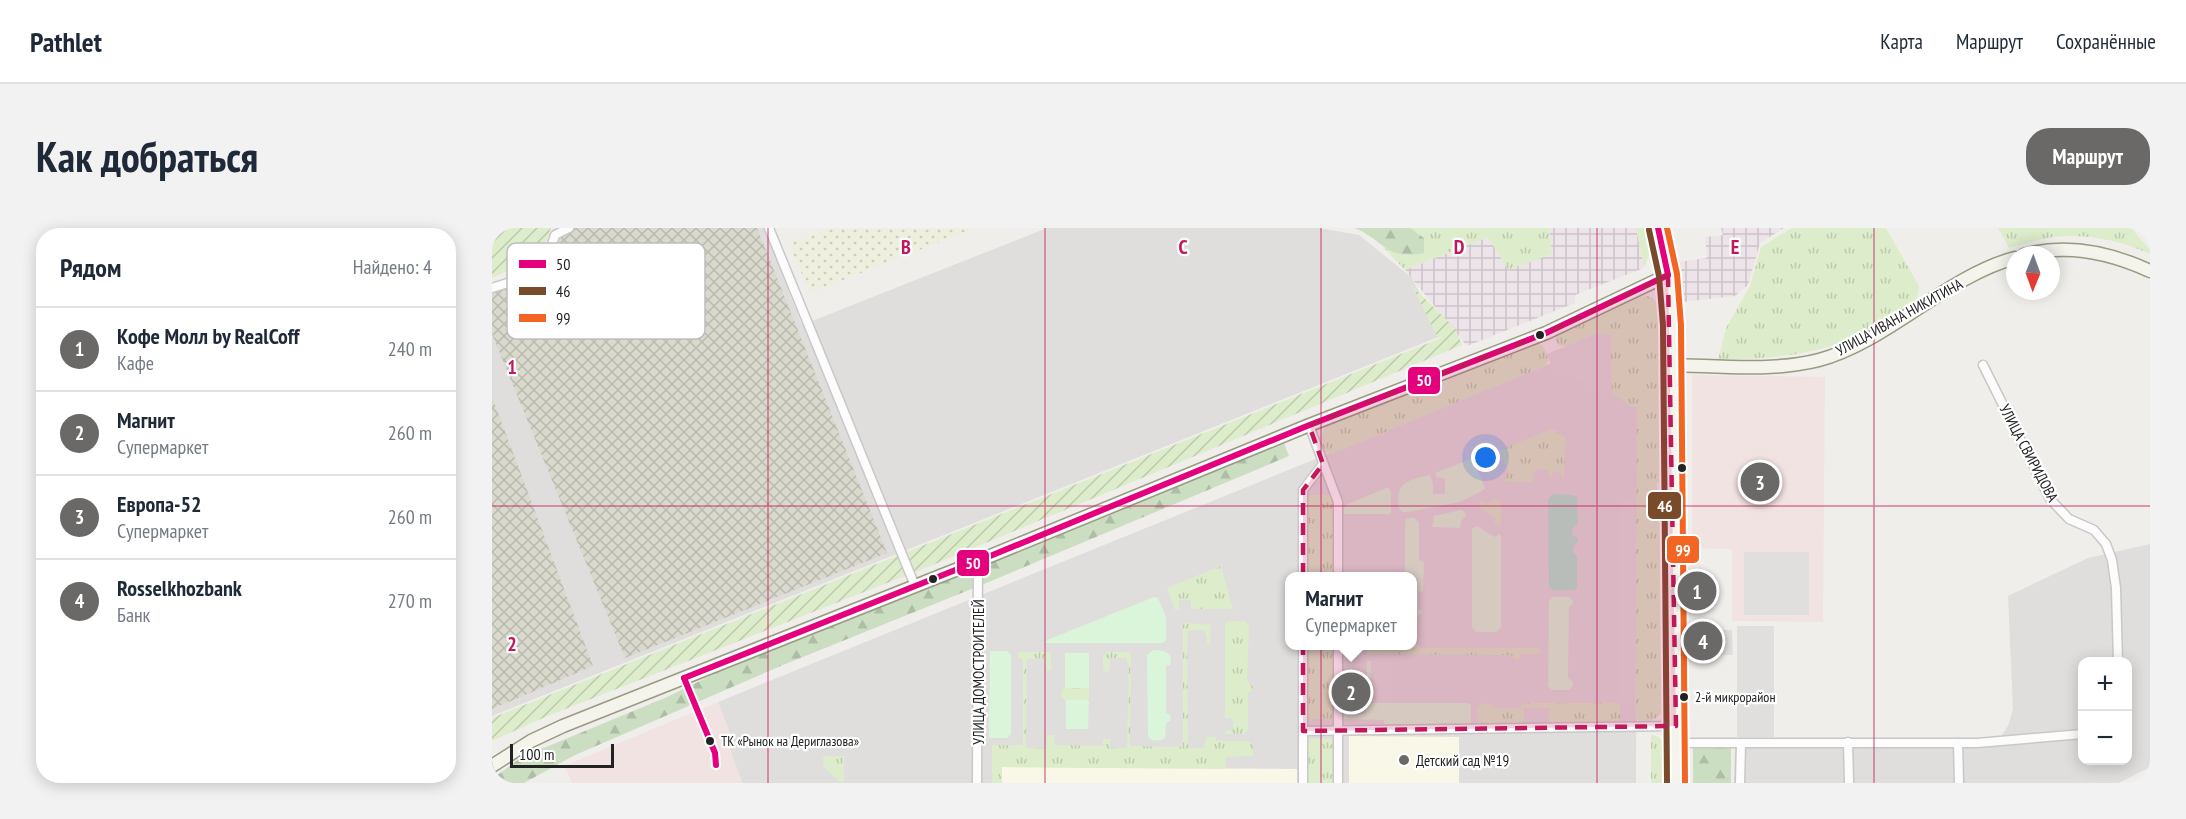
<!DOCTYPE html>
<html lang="ru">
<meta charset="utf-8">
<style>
:root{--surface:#fff;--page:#f2f2f3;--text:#1f2937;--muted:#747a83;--line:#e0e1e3;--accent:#6a6968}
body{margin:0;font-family:"PT Sans Narrow",sans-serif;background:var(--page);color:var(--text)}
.controls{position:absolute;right:18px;bottom:18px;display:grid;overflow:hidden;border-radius:12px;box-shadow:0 3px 15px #0003}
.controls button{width:54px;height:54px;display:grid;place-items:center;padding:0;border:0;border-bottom:2px solid var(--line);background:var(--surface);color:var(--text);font:30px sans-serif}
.compass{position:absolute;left:1514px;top:18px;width:54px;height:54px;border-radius:50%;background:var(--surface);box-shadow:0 3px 15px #0003;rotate:181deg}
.scale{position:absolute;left:18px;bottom:15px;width:104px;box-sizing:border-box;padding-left:6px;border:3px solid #222;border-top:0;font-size:16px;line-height:21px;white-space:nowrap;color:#222;-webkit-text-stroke:4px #fff;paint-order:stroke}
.you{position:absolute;left:994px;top:230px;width:21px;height:21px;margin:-15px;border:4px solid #fff;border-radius:50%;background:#1a73e8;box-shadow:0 0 0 9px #1a73e833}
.badge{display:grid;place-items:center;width:39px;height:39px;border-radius:50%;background:var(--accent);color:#fff;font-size:20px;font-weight:700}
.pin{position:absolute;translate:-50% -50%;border:3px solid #fff;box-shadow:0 2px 6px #0006}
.popup{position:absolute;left:793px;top:344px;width:132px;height:78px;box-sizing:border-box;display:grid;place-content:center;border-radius:12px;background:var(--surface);filter:drop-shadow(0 2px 4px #0005);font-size:20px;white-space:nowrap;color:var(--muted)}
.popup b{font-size:22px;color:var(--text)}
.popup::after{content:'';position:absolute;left:50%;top:100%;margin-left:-12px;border:12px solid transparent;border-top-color:var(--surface)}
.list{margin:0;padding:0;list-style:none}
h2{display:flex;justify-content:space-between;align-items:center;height:78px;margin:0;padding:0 24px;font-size:26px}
h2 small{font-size:20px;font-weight:400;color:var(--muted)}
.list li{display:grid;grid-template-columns:39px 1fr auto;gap:18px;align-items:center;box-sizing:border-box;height:84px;padding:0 24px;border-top:2px solid var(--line)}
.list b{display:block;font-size:22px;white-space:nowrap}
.list p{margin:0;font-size:20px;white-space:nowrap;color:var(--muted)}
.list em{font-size:20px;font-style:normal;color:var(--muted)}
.map{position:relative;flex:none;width:1658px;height:555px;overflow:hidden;border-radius:24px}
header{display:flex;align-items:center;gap:36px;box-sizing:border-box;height:84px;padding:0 30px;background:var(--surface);border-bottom:2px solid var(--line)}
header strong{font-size:28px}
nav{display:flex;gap:33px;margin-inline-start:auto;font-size:21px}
.intro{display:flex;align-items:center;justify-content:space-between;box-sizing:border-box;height:144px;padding:0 36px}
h1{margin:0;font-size:42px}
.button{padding:15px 27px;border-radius:24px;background:var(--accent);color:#fff;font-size:21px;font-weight:700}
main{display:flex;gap:36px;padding:0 36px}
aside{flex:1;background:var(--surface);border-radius:24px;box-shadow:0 3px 15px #0003}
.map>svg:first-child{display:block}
</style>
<header>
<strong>Pathlet</strong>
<nav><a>Карта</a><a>Маршрут</a><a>Сохранённые</a></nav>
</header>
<div class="intro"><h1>Как добраться</h1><a class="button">Маршрут</a></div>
<main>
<aside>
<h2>Рядом<small>Найдено: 4</small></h2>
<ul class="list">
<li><span class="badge">1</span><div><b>Кофе Молл by RealCoff</b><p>Кафе</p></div><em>240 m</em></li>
<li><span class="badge">2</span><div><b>Магнит</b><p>Супермаркет</p></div><em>260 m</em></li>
<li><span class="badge">3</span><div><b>Европа-52</b><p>Супермаркет</p></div><em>260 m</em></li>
<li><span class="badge">4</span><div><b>Rosselkhozbank</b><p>Банк</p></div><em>270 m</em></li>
</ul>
</aside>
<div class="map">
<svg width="1658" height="555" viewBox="0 0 1658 555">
<defs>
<pattern id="industrial-grid" width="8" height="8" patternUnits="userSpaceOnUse" patternTransform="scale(1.5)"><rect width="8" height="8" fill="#ede4e9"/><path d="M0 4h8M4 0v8" fill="none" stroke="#cbc3c8"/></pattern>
<pattern id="construction-cross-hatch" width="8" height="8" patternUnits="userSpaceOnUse" patternTransform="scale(1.5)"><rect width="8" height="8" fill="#d9d9cd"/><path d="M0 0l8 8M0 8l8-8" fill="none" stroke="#babab0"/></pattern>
<pattern id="farmland-dots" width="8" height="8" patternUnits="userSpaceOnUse" patternTransform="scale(1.5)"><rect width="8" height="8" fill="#efefdf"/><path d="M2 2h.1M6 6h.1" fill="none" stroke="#cdcdbf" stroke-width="1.8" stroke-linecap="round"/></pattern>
<pattern id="grass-tufts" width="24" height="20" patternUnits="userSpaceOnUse" patternTransform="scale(1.5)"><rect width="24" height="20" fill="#ddeccb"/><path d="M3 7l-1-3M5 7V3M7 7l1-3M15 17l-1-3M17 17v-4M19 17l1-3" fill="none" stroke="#bdcaae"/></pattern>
<pattern id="forest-firs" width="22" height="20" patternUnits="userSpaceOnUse" patternTransform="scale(1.5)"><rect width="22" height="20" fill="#cbdec1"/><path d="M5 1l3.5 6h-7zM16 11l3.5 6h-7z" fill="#aebea6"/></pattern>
<pattern id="garden-furrows" width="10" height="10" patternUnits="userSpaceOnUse" patternTransform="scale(1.5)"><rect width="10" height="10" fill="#ddeccb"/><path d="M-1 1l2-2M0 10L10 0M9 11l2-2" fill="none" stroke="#bdcaae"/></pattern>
</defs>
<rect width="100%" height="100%" fill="#f0eeeb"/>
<g fill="#dfdedc" fill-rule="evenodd">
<polygon points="65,0 272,0 310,97 555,0 827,0 867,7 920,50 949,108 0,488 0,57 53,31"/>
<path d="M1146 100 1144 555H250L234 510 238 507 226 474ZM798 348H920V418H798Z"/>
<path d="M1658 316V539L1627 555H1242L1243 517H1485L1508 510 1516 498 1521 481 1516 368 1596 330ZM1590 434H1636V532H1590Z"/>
</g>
<g fill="#f1e3e1">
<polygon points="1200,147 1333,149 1331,394 1240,393 1240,321 1200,320"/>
<polygon points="226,474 239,508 234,510 250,555 80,555 72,538"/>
</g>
<g fill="url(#industrial-grid)">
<polygon points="1057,0 1144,0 1152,40 1083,67 1083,75 975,118 913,42 996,9 1016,41 1060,26"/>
<polygon points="1229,0 1292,0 1268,15 1256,57 1243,68 1190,74 1185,34 1215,30 1213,9 1231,7"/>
</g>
<g fill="#f8f7e8">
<polygon points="857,508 967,509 967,555 857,555"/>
<polygon points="510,539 805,541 805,555 510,555"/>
</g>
<g fill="url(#construction-cross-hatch)">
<polygon points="72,0 265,0 395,325 133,430 0,106 0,56 54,33 67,2"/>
<polygon points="0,169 101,438 0,481"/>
</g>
<polygon fill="url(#farmland-dots)" points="338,0 483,0 318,65 297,16"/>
<g fill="url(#grass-tufts)">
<polygon points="918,0 1057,0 1060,26 1016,42 996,9 913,42 892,20 915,28 932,10"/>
<polygon points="1144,0 1157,0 1161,17 1152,40"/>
<path d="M1300 0H1394L1427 58 1425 72C1406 84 1386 98 1366 108 1320 128 1275 131 1226 132L1234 100 1258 58 1269 19Z"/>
<path d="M1506 0H1639L1658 22V26C1630 13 1594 5 1562 9 1547 11 1532 16 1517 20Z"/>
<path d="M1156 68C1172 75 1172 89 1173 105L1174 254 1165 255V293H1170L1175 298V474C1171 488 1156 500 1143 490L1145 179H1140L1120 165 1118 106 1073 118H1068C1064 114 1062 111 1065 106L1141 69Z"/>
<path d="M1044 114C1052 117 1056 125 1056 134L1053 138 840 226 833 224C828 217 829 205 834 197Z"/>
<polygon points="1060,201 1074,210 1072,249 1069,249 1069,244 1061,244 1060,249 1056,249 1056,242 1043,241 1041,254 1014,254 1012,247 1017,245 1011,231 996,235 1000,230 1010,226 1008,222"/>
<polygon points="818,267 839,267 842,272 842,348 815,348 816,272"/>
<polygon points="1004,271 1009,274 1009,295 1006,298 1002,294 1004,290 988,280 987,274 989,273 993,276"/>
<polygon points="729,338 741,381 699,381 699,372 687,372 687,381 683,382 675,360"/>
<polygon points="736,393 752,393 757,397 755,453 761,459 760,463 756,465 756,503 752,506 734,506 733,503 741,502 741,490 733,490 733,397"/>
<polygon points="693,395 719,397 718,416 715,416 713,402 697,402 695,406 696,520 712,520 714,509 724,509 724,513 758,513 761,517 761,528 734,529 734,541 510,539 510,555 500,555 500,517 531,517 531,432 526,429 526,424 559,424 559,443 554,443 553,431 535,431 534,520 553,520 555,507 562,507 562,517 611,518 611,511 618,511 618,520 635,520 637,435 635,434 635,430 618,430 617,444 611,443 611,427 616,424 637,424 639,427 638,518 691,519 691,397"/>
<polygon points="921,415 926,416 928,420 1047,420 1050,423 1047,426 1029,426 1028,430 1024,431 1019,427 876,426 873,423 875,420 917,420"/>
<polygon points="815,418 841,418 840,491 818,491 816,488"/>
<polygon points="573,460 597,460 597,472 574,472 569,469 570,462"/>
<polygon points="990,475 997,475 1002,480 1028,480 1031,476 1035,475 1123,475 1128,478 1128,491 1126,495 1122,496 1057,496 1057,480 1032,480 1032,493 1029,497 987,497 985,480"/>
<path d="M1159 506C1182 513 1178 536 1179 555H1159Z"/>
<polygon points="818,511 839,511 840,513 842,555 816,555 815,517"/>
<polygon points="333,528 352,528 352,552 349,555 331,538 331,530"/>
</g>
<g fill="url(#forest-firs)">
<path d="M862 0H918L932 10V25C892 33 892 11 862 0Z"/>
<polygon points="792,215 797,228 492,356 291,437 81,528 32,555 0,555 0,551 30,529 175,469 222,446"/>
<rect x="1201" y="518" width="38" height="37"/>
</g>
<g fill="#daf5da">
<path d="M979 231 981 232 993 260 990 263 968 274 916 284H911L907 281C903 255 914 252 938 247L941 255V266H953V251L945 249 943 245Z"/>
<polygon points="894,260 897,260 899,264 899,286 851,286 852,280 856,276"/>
<polygon points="969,282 972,283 974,288 969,293 968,300 940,299 942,288"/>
<polygon points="921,289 927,294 927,332 932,333 931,363 926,364 926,381 930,384 925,389 921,389 920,348 913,348 913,295 914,291"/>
<polygon points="985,298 1003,309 1007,306 1009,308 1009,400 1004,404 984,404 980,399 980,301"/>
<polygon points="662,369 666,370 674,389 674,412 671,415 553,415 555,412"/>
<polygon points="1061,369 1078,369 1081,373 1080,377 1077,379 1076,449 1080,453 1081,458 1077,462 1060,462 1056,458 1057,373"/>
<path d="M661 422C671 422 682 424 678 437L674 438V485L678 487 679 492 674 496 673 510C669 513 659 514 656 509L655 427Z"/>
<polygon points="498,423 516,423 519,427 519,506 515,510 497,510"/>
<rect x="573" y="425" width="24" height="35"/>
<polygon points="875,433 879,433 879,475 976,475 979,477 979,496 892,496 892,492 851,491 849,486 874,486"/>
<polygon points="574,472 597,472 596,501 574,501"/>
</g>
<g fill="url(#garden-furrows)">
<polygon points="0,0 59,0 49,27 0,50"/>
<polygon points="920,58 963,100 970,117 431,341 53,489 0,513 0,490 949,110 945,108"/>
</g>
<polygon fill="#b7e6d2" points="1061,266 1081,267 1085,269 1086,296 1080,301 1081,308 1086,310 1085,315 1081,318 1081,325 1085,328 1085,359 1082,362 1060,362 1057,359 1056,271"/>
<g fill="#e0dfde">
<polygon points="1103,106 1119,106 1119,162 1111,168 1072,142 1061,142 1055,126"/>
<polygon points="1129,271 1144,271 1143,470 1128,470"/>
<rect x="1252" y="324" width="65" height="63"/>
<polygon points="1205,349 1224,349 1223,371 1211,370 1211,352"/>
<rect x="1245" y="398" width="37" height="111"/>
<polygon points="1228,402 1240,402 1241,427 1229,427"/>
<polygon points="879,433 900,434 900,475 878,475"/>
</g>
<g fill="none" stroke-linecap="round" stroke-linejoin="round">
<defs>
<g id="street">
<polyline points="277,0 423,358"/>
<polyline points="0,60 34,49 54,35 63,7 77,0"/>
<polyline points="1491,137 1558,271 1577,291 1602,302 1614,316 1620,332 1624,360 1626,434"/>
<polyline points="817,197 846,274 846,348"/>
<polyline points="811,348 811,262 831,236"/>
<polyline points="811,503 1184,498"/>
<polyline points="1356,514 1357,555"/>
<polyline points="1184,515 1485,515 1590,506"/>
<polyline points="1466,515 1467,555"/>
<polyline points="485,555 486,333"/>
<polyline points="811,555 811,418"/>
<polyline points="846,555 846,418"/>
<polyline points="1248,555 1249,516"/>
</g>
<g id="secondary">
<polyline points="1166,0 1176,47 1180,97 1184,555"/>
<path d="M1532 27C1575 15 1619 25 1658 43"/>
<path d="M1180 137C1228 138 1280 144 1327 132 1395 114 1455 48 1523 30"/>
<polyline points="0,538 39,513 71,498 486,333 815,198 1054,105 1176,47"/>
</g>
</defs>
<use href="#street" stroke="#c9c8c7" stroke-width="11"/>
<use href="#secondary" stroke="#999a82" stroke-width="15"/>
<use href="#street" stroke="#fdfcfc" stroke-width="8"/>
<use href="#secondary" stroke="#f4f4ed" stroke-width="12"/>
<defs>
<g id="bus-1">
<polyline points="1166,0 1176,47"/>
<polyline points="192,450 486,333 815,198 1054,105 1176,47"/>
<polyline points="192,450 223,525 224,537"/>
</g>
<polyline id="bus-2" points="1157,2 1167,48 1171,97 1175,555"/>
<polyline id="bus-3" points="1175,0 1185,46 1189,97 1193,555"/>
</defs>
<use href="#bus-1" stroke="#fff" stroke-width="10"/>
<use href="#bus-2" stroke="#fff" stroke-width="10"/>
<use href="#bus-3" stroke="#fff" stroke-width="10"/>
<use href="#bus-1" stroke="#e5007d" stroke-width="6"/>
<use href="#bus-2" stroke="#7a4b2a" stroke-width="6"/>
<use href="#bus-3" stroke="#f26522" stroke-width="6"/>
</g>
<path fill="#c2185b" fill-opacity="0.2" stroke="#c2185b" stroke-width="4.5" stroke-dasharray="12 8" stroke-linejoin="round" d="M1176 47 1184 498 811 503V262L831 236 817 197 1054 105Z"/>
<path fill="none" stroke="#c2185b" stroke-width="1.5" stroke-opacity="0.55" d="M276 0V555M553 0V555M829 0V555M1105 0V555M1382 0V555M0 278H1658"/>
<g fill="#222" stroke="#fff" stroke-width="2">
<circle cx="1048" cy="107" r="5"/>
<circle cx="1190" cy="240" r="5"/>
<circle cx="441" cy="351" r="5"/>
<circle cx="1192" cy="469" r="5"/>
<circle cx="218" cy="513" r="5"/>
</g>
<circle fill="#6a6968" stroke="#fff" stroke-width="2" cx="912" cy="532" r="6"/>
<g text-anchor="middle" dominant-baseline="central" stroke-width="4.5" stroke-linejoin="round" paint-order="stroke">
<g font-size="14" fill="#222" stroke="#fff" text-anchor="start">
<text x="1203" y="469">2-й микрорайон</text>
<text x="229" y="513">ТК «Рынок на Дериглазова»</text>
</g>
<g font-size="15" fill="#222" stroke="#fff">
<text transform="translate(1407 89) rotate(-29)">УЛИЦА ИВАНА НИКИТИНА</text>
<text transform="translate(1537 225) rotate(62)">УЛИЦА СВИРИДОВА</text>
<text transform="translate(486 444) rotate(-90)">УЛИЦА ДОМОСТРОИТЕЛЕЙ</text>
</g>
<g font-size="15" fill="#222" stroke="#fff" text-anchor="start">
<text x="924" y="532">Детский сад №19</text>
</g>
</g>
<rect x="15" y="15" width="198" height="96" rx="9" fill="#fff" stroke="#bdbdbd" stroke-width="1.5"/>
<rect x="27" y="32" width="27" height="8" fill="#e5007d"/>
<rect x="27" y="59" width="27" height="8" fill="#7a4b2a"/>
<rect x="27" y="86" width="27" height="8" fill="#f26522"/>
<g font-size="16" fill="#222">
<text x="64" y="42">50</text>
<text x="64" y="69">46</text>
<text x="64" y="96">99</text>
</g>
<g font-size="20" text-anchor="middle" font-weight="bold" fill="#c2185b" stroke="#fff" stroke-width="4.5" stroke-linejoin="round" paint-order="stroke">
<text x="414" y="26">B</text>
<text x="691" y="26">C</text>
<text x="967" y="26">D</text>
<text x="1243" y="26">E</text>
<text x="20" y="146">1</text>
<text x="20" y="423">2</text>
</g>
<g stroke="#fff" stroke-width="2">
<rect x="915" y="138" width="34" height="29" rx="6" fill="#e5007d"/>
<rect x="1155" y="263" width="35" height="29" rx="6" fill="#7a4b2a"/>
<rect x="1174" y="307" width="34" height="29" rx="6" fill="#f26522"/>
<rect x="464" y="321" width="34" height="28" rx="6" fill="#e5007d"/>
</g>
<g font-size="16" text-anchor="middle" font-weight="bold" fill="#fff">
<text x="932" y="158">50</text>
<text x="1173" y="284">46</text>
<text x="1191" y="328">99</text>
<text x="481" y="341">50</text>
</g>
</svg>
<div class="controls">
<button>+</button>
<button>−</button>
</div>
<svg class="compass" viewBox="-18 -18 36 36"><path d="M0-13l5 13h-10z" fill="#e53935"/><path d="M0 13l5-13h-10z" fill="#747a83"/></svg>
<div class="scale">100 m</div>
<div class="you"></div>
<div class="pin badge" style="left:1205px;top:363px">1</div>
<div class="pin badge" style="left:859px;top:464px">2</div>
<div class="popup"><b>Магнит</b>Супермаркет</div>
<div class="pin badge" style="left:1268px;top:254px">3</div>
<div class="pin badge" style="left:1211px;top:413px">4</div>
</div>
</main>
